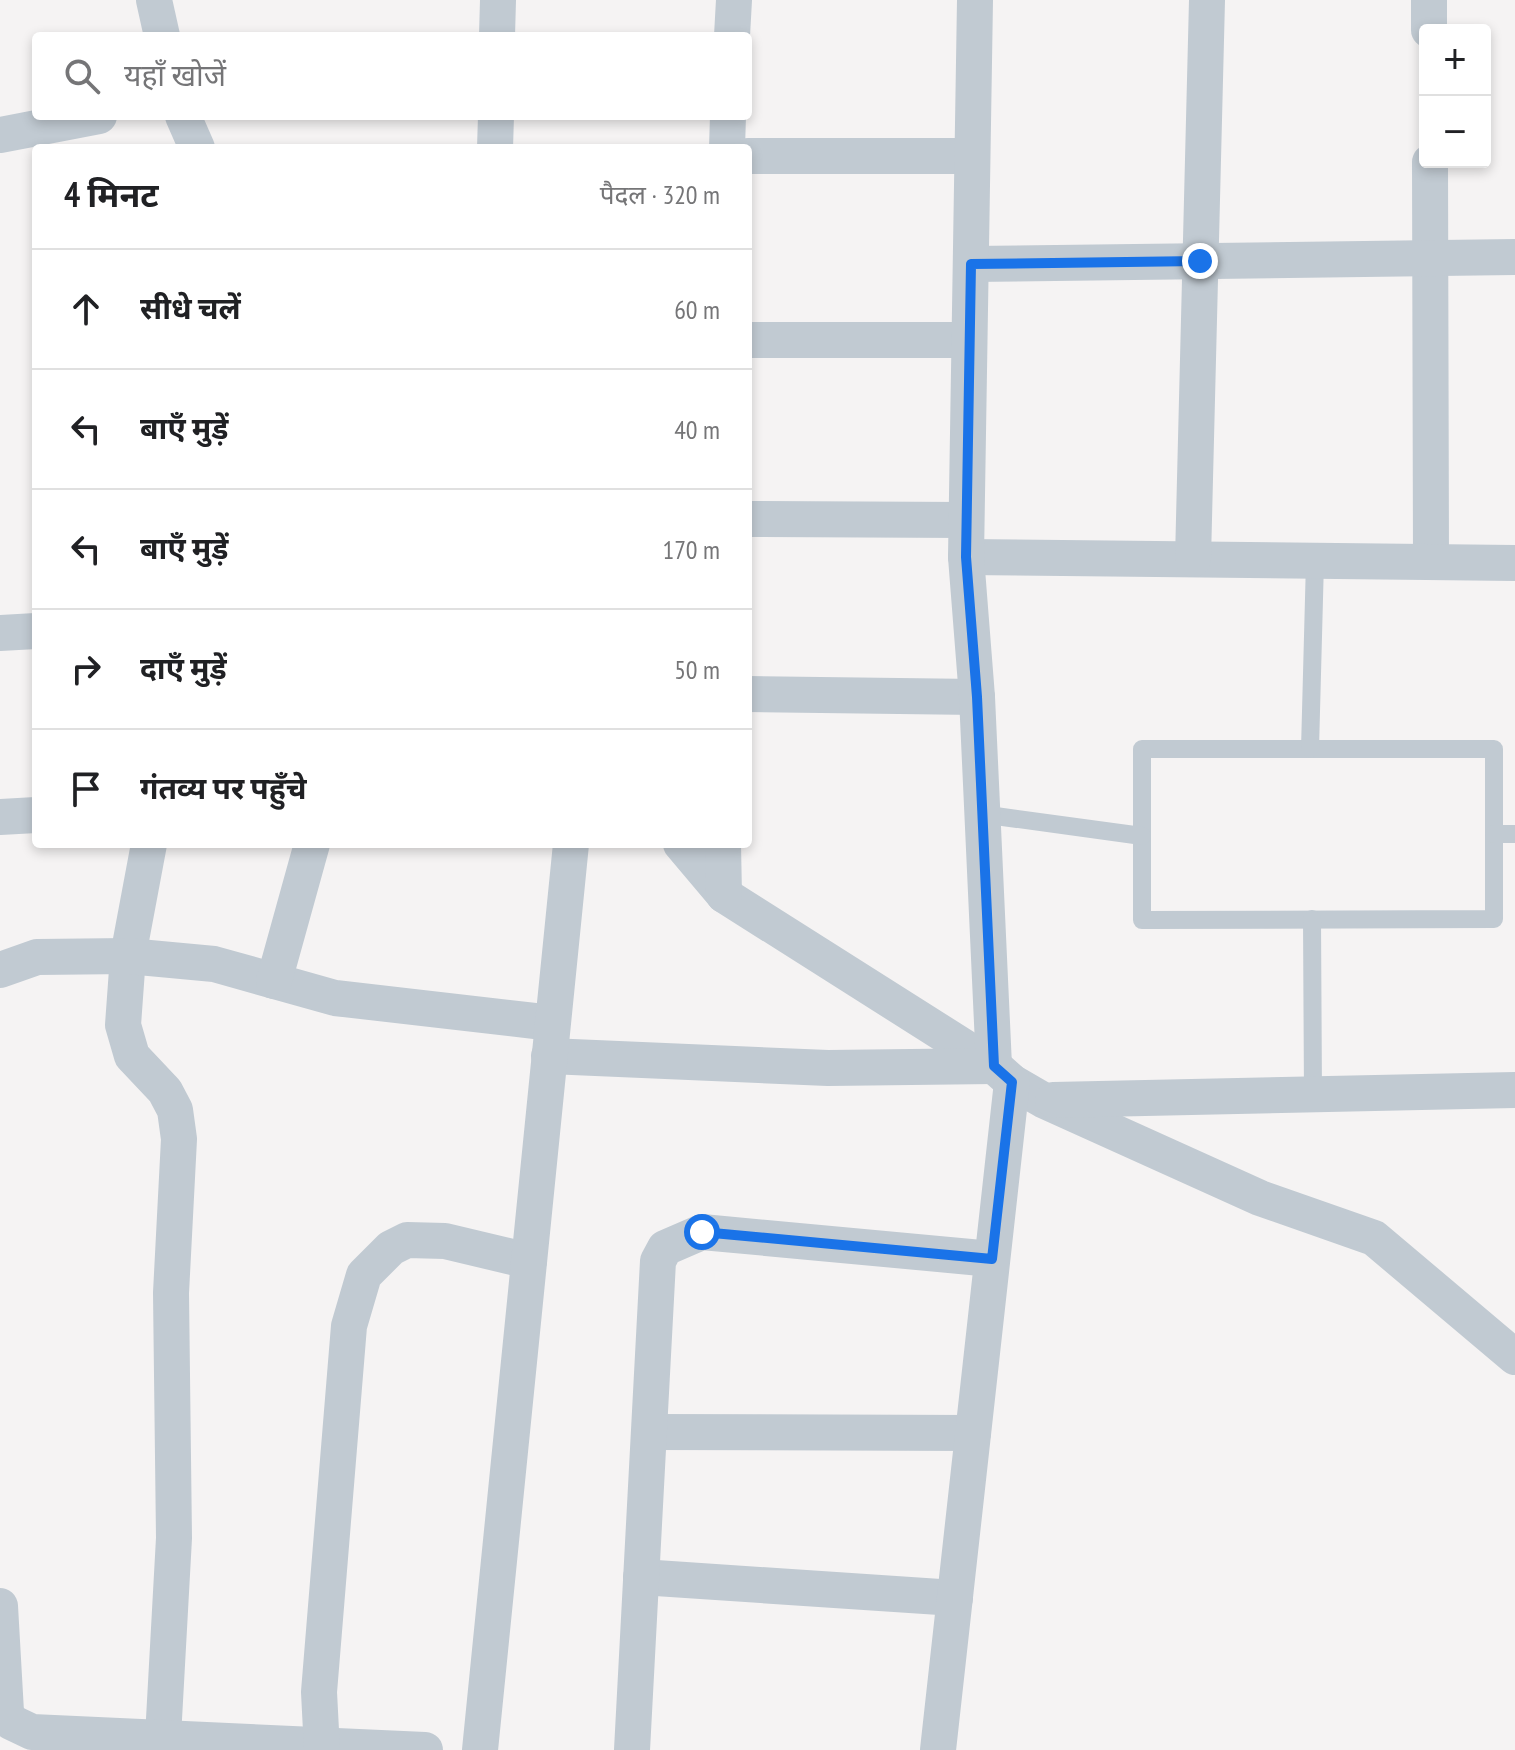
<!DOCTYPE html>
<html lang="hi">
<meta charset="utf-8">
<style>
:root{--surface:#fff;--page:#f6f6f6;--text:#202124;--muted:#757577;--line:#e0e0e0}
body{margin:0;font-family:"PT Sans Narrow","Noto Sans Devanagari",sans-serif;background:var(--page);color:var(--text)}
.controls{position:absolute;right:24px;top:24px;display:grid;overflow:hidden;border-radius:8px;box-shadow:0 4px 12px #0003}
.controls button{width:72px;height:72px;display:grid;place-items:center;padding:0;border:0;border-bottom:2px solid var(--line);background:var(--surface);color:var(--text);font:40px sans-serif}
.stop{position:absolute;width:24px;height:24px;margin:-18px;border:6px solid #1a73e8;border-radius:50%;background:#fff}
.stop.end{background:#1a73e8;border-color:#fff;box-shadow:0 2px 8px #0008}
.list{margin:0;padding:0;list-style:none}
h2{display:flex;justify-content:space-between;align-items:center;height:104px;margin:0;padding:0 32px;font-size:34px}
h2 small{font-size:26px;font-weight:400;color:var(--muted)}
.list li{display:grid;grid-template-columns:52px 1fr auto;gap:24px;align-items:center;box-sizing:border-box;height:120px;padding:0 32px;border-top:2px solid var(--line)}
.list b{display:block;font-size:30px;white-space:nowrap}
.list em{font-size:26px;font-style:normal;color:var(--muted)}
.icon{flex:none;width:44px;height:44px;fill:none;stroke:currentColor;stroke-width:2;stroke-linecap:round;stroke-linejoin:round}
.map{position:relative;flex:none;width:1515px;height:1750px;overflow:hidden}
.search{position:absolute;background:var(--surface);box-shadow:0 4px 12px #0003;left:32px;top:32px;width:720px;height:88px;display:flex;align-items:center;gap:20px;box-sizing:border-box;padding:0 28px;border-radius:8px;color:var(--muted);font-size:30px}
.panel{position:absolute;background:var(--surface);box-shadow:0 4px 12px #0003;left:32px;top:144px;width:720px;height:704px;border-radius:8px}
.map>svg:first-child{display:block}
</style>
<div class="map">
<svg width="1515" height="1750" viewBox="0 0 1515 1750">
<rect width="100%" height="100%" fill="#f5f3f3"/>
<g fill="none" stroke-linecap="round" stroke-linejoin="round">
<g stroke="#c1cad2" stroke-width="18">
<polygon points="1142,749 1494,749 1494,919 1142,920"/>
<polyline points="1310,749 1315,561"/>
<polyline points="981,814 1142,836"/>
<polyline points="1494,834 1515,834"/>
<polyline points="1312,919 1313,1095"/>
</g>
<g stroke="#c1cad2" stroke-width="36">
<polyline points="154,0 162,36"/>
<polyline points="1429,0 1429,30"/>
<polyline points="497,36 498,0"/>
<polyline points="732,36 734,0"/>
<polyline points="183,116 197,148"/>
<polyline points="0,135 99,116"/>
<polyline points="495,148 496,116"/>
<polyline points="727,148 728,116"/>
<polyline points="748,156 972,156"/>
<polyline points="1430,162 1431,562"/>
<polyline points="971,264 1515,257"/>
<polyline points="748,340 969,340"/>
<polyline points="748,519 966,520"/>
<polyline points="966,557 1515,563"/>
<polyline points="1193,559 1207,0"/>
<polyline points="0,633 36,631"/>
<polyline points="748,694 977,697"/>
<polyline points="0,817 36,815"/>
<polyline points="149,844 128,956 123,1025 132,1056 165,1091 175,1110 179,1139 171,1293 174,1538 163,1737"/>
<polyline points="681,844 724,895 994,1066 1012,1082 1043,1100 1260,1198 1374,1238 1515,1357"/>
<polyline points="723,844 724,895"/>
<polyline points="0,970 37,957 128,956 214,964 335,998 552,1023"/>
<polyline points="274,981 312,844"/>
<polyline points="549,1056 828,1068 994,1066 977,697 966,557 975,0"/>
<polyline points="1053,1100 1515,1090"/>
<polyline points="651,1432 973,1433"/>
<polyline points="641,1577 955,1598"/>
<polyline points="0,1606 6,1712 11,1722 32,1732 425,1750"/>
<polyline points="322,1750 319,1692 349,1326 364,1275 391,1248 407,1240 445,1241 529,1261"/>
<polyline points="480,1750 571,844"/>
<polyline points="632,1750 658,1261 665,1248 702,1232 992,1259"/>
<polyline points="938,1750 1012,1082"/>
</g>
</g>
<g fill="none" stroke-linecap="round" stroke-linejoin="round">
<polyline stroke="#1a73e8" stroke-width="10" points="702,1232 992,1259 1012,1082 994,1066 977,697 966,557 971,264 1200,261"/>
</g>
</svg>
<div class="controls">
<button>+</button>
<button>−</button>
</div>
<div class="stop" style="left:702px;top:1232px"></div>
<div class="stop end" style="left:1200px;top:261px"></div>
<div class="search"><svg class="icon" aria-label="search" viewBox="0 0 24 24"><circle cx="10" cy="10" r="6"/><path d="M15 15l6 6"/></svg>यहाँ खोजें</div>
<section class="panel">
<h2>4 मिनट<small>पैदल · 320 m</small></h2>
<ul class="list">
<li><svg class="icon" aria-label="ahead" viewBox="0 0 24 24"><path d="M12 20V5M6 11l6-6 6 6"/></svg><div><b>सीधे चलें</b></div><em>60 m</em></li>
<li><svg class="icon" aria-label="left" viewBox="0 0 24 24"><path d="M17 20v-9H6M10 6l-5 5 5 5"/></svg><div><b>बाएँ मुड़ें</b></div><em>40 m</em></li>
<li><svg class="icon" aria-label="left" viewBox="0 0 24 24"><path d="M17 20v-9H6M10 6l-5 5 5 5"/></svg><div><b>बाएँ मुड़ें</b></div><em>170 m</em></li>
<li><svg class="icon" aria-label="right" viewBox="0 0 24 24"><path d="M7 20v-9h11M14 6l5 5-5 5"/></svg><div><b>दाएँ मुड़ें</b></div><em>50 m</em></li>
<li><svg class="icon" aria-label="arrive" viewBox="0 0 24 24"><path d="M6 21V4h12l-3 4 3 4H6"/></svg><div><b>गंतव्य पर पहुँचे</b></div></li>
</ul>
</section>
</div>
